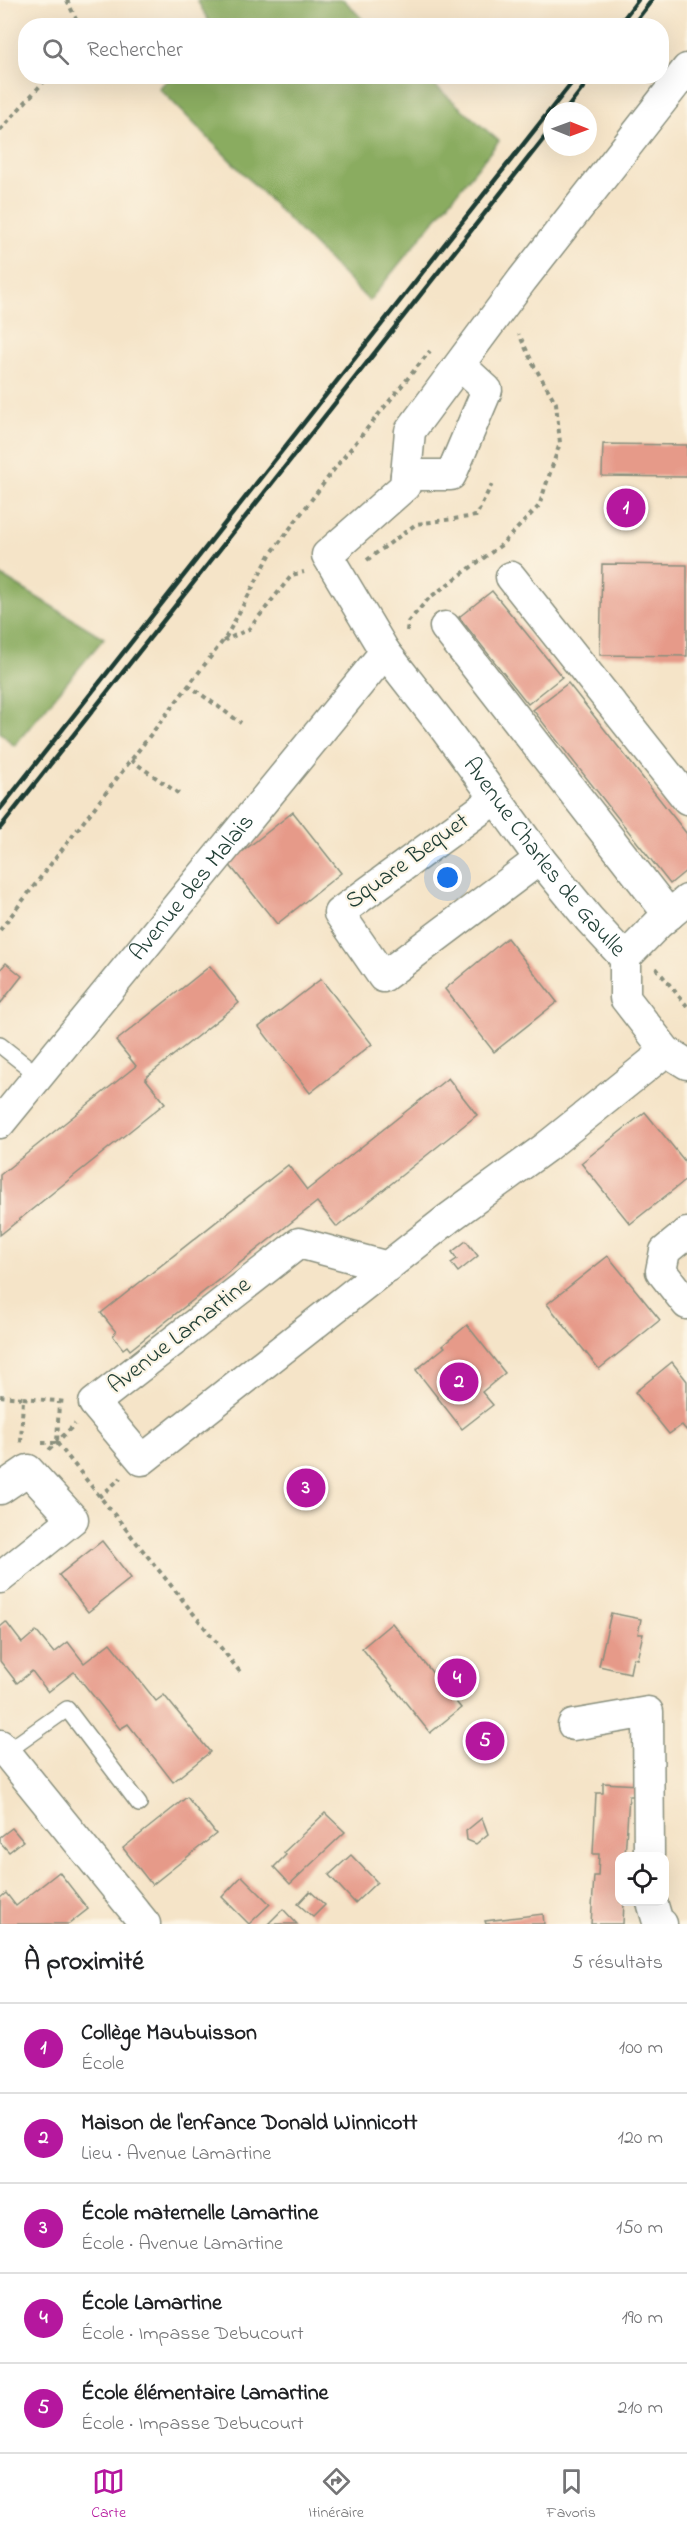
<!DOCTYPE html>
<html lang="fr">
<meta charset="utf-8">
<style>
:root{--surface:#fff;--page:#f6f6f6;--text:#202124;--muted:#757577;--line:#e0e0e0;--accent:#b5179e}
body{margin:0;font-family:"Indie Flower",sans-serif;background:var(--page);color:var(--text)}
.controls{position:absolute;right:18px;bottom:18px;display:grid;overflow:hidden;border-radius:12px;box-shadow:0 6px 24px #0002}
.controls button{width:54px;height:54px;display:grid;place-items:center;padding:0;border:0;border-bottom:2px solid var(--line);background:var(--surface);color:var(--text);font:30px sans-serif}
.compass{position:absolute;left:543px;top:102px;width:54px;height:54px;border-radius:50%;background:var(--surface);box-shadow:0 6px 24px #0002;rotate:91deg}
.you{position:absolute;left:448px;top:878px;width:21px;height:21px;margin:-15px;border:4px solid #fff;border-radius:50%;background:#1a73e8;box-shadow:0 0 0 9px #1a73e833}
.badge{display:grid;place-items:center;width:39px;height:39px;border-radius:50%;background:var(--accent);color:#fff;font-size:20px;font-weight:700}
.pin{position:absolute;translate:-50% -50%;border:3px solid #fff;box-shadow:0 2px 6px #0006}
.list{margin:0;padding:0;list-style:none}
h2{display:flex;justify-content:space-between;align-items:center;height:78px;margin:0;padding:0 24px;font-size:26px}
h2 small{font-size:20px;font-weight:400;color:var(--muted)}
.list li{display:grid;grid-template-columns:39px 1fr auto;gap:18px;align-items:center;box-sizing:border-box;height:90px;padding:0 24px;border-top:2px solid var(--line)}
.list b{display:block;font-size:22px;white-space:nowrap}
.list p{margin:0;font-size:20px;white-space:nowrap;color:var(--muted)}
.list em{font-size:20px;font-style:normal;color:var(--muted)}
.icon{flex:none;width:33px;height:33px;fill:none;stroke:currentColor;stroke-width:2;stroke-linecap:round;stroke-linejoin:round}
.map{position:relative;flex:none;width:687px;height:1924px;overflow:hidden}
.search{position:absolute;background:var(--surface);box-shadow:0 6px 24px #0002;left:18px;right:18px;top:18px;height:66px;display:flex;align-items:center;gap:15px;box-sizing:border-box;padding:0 21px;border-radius:24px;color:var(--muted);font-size:22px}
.sheet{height:528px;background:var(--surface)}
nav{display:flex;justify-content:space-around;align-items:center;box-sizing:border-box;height:84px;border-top:2px solid var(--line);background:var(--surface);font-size:16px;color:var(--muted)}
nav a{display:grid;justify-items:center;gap:3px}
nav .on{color:var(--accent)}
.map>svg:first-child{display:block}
</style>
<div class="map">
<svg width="687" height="1924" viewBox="0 0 687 1924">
<rect width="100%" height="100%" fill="#fcf5e5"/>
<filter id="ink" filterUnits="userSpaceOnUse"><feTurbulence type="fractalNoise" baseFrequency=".0167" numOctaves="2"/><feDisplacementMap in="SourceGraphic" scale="12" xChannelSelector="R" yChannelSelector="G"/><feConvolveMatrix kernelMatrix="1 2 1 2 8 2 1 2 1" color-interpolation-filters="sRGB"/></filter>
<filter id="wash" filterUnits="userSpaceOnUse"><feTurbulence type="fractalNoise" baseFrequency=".008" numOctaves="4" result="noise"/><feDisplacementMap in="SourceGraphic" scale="24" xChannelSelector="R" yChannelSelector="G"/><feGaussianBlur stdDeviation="1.35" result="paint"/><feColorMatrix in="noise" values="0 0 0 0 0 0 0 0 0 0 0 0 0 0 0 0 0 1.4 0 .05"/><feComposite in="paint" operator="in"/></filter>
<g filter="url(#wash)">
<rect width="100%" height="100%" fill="#f5e4c8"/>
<g fill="#8aac61" stroke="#54744a" stroke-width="1.5">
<polygon points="197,0 344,0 368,25 211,25"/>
<polygon points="172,76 425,77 499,141 369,301 159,88"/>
<polygon points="0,575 104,638 14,746 0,732"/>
</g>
<g id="blocks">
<g fill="#e69a89">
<polygon points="603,444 687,445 687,477 602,476"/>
<polygon points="602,564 687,565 687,656 600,655"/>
<polygon points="492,591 562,677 528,704 459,617"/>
<polygon points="568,683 687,834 687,870 670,884 533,710"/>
<polygon points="293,812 341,873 277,924 228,863"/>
<polygon points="507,938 557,1002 494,1052 445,989"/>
<polygon points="6,963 22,976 0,1004 0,970"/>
<polygon points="210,966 239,1003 145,1078 165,1103 0,1235 0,1175 136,1066 116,1041"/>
<polygon points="321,979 372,1044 310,1093 259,1027"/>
<polygon points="448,1078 477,1115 337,1227 317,1202 130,1350 127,1346 123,1349 113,1336 116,1332 101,1313 288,1165 307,1190"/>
<polygon points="645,1112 687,1164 687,1179 630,1224 581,1163"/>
<polygon points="466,1241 478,1256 458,1272 451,1263 457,1259 452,1252"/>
<polygon points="608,1256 660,1320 599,1369 547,1304"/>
<polygon points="467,1325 505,1373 482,1392 493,1405 462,1429 416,1370 445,1347 443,1345"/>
<polygon points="672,1362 687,1381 687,1431 682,1425 669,1434 635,1392"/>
<polygon points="102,1541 131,1578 88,1612 59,1575"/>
<polygon points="611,1613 641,1619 638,1634 643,1634 637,1659 633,1658 630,1673 599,1666"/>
<polygon points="6,1622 22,1643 36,1631 54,1653 68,1642 84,1663 110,1643 156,1701 164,1695 210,1752 173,1782 128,1724 120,1729 74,1672 48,1692 32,1671 17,1683 0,1661 0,1627"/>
<polygon points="392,1623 461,1708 430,1733 362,1648"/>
<polygon points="603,1783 639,1785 639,1796 629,1796 625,1856 620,1856 620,1902 624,1902 623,1924 591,1924 594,1876 598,1876 599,1854 593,1854 596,1793 603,1793"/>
<polygon points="187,1797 216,1834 152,1885 123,1848"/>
<polygon points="325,1813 345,1832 290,1884 274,1867 286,1855 284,1852"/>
<polygon points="482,1818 488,1834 476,1844 467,1840 466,1831"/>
<polygon points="12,1828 23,1841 9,1852 0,1842 0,1837"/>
<polygon points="351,1855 377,1882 355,1903 329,1875"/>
<polygon points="59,1872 88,1909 69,1924 0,1924 0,1898 6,1893 16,1906"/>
<polygon points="242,1876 270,1904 249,1924 222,1897"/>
<polygon points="310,1891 325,1905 313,1917 298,1904"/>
<polygon points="283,1909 297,1924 268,1924"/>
<polygon points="543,1914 544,1924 486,1924 485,1921"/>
</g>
</g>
</g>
<g filter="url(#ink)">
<use href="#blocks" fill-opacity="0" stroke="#8a907e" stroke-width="1.5"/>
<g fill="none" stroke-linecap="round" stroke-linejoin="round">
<defs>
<g id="service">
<polyline points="0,1045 38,1075"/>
<polyline points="6,1752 67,1709 139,1804"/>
</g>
<g id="minor">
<path id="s1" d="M687 69 522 280 410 431 405 486 327 555 385 652 442 725 540 859 589 919 625 958V998L666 1051 687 1064"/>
<polyline points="406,475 451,475 487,390 460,365"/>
<polyline points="511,577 687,799"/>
<polyline points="445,627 669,915"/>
<polyline points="495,799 339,913 383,977 540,859"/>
<polyline points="625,958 658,924 687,900"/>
<path id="s2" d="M0 1123 385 652"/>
<polyline points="687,1233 665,1251 661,1271 687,1304"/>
<polyline points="388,1267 299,1243 94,1403 142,1460 449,1218 545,1148 666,1051"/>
<polyline points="0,1489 28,1470 73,1519 0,1578"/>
<polyline points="573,1725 648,1712 649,1856"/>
<polyline points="0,1745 145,1924"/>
<polyline points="652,1902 658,1922 662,1924"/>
</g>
</defs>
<use href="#service" stroke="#8a907e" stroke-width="18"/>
<use href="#minor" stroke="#8a907e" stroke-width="33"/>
<g stroke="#8a907e" stroke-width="4" stroke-dasharray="4.5 4.5" stroke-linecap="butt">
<polyline points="67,0 79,26"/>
<polyline points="0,130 49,76"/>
<polyline points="367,560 416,524 476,516 492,484"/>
<polyline points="407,631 408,622 429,598 500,546 539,506 560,443 556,403 533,364 519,334"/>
<polyline points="223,641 249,629 292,575 304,572"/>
<polyline points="188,685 241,723"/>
<polyline points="131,760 182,796"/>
<polyline points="0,930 226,637 270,555 339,463 430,351"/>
<polyline points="656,968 687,1006"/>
<polyline points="0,1396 23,1398 21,1443"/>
<polyline points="23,1398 67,1402"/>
<polyline points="42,1443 57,1443 59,1402"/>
<polyline points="57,1443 241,1673"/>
<polyline points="49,1450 75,1424"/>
<polyline points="99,1497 121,1478"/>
</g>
<use href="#service" stroke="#fff" stroke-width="15"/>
<use href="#minor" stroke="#fff" stroke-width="30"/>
<g stroke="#1f3d34" stroke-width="4.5">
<polyline points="618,26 638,0"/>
<polyline points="632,26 652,0"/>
<polyline points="565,111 592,76"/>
<polyline points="0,809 577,76"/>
<polyline points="0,828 552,128"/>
</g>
</g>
</g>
<g text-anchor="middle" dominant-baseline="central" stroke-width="4.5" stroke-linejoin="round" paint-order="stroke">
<g font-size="24" fill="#1f3d34" stroke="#fcf5e5">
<text stroke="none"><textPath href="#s1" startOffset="988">Avenue Charles de Gaulle</textPath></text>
<text transform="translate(408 862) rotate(-36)">Square Bequet</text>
<text stroke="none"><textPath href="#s2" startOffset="304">Avenue des Malais</textPath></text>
<text transform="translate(180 1336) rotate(-38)">Avenue Lamartine</text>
</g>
</g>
</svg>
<div class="controls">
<button><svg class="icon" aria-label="locate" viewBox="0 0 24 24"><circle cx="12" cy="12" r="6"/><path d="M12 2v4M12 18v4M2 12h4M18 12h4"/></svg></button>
</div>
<svg class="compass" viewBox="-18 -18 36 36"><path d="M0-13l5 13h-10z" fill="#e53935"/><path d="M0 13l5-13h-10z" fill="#757577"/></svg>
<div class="you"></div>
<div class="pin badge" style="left:626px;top:508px">1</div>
<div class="pin badge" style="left:459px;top:1382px">2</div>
<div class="pin badge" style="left:306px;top:1488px">3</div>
<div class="pin badge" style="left:457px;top:1678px">4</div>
<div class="pin badge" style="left:485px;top:1741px">5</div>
<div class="search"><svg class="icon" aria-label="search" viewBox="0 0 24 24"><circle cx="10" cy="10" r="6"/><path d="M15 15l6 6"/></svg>Rechercher</div>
</div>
<section class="sheet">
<h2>À proximité<small>5 résultats</small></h2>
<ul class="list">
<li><span class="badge">1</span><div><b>Collège Maubuisson</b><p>École</p></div><em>100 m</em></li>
<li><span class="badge">2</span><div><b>Maison de l'enfance Donald Winnicott</b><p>Lieu · Avenue Lamartine</p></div><em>120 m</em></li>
<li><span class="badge">3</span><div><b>École maternelle Lamartine</b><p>École · Avenue Lamartine</p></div><em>150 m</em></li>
<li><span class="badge">4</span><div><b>École Lamartine</b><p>École · Impasse Debucourt</p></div><em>190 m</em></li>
<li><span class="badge">5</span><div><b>École élémentaire Lamartine</b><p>École · Impasse Debucourt</p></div><em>210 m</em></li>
</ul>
</section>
<nav>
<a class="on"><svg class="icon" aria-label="map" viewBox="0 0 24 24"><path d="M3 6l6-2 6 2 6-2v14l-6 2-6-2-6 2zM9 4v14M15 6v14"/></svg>Carte</a>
<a><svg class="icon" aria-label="directions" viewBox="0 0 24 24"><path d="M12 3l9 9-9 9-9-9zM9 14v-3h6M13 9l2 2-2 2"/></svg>Itinéraire</a>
<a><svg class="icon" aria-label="saved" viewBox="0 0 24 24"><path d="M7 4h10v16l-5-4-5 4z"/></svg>Favoris</a>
</nav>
